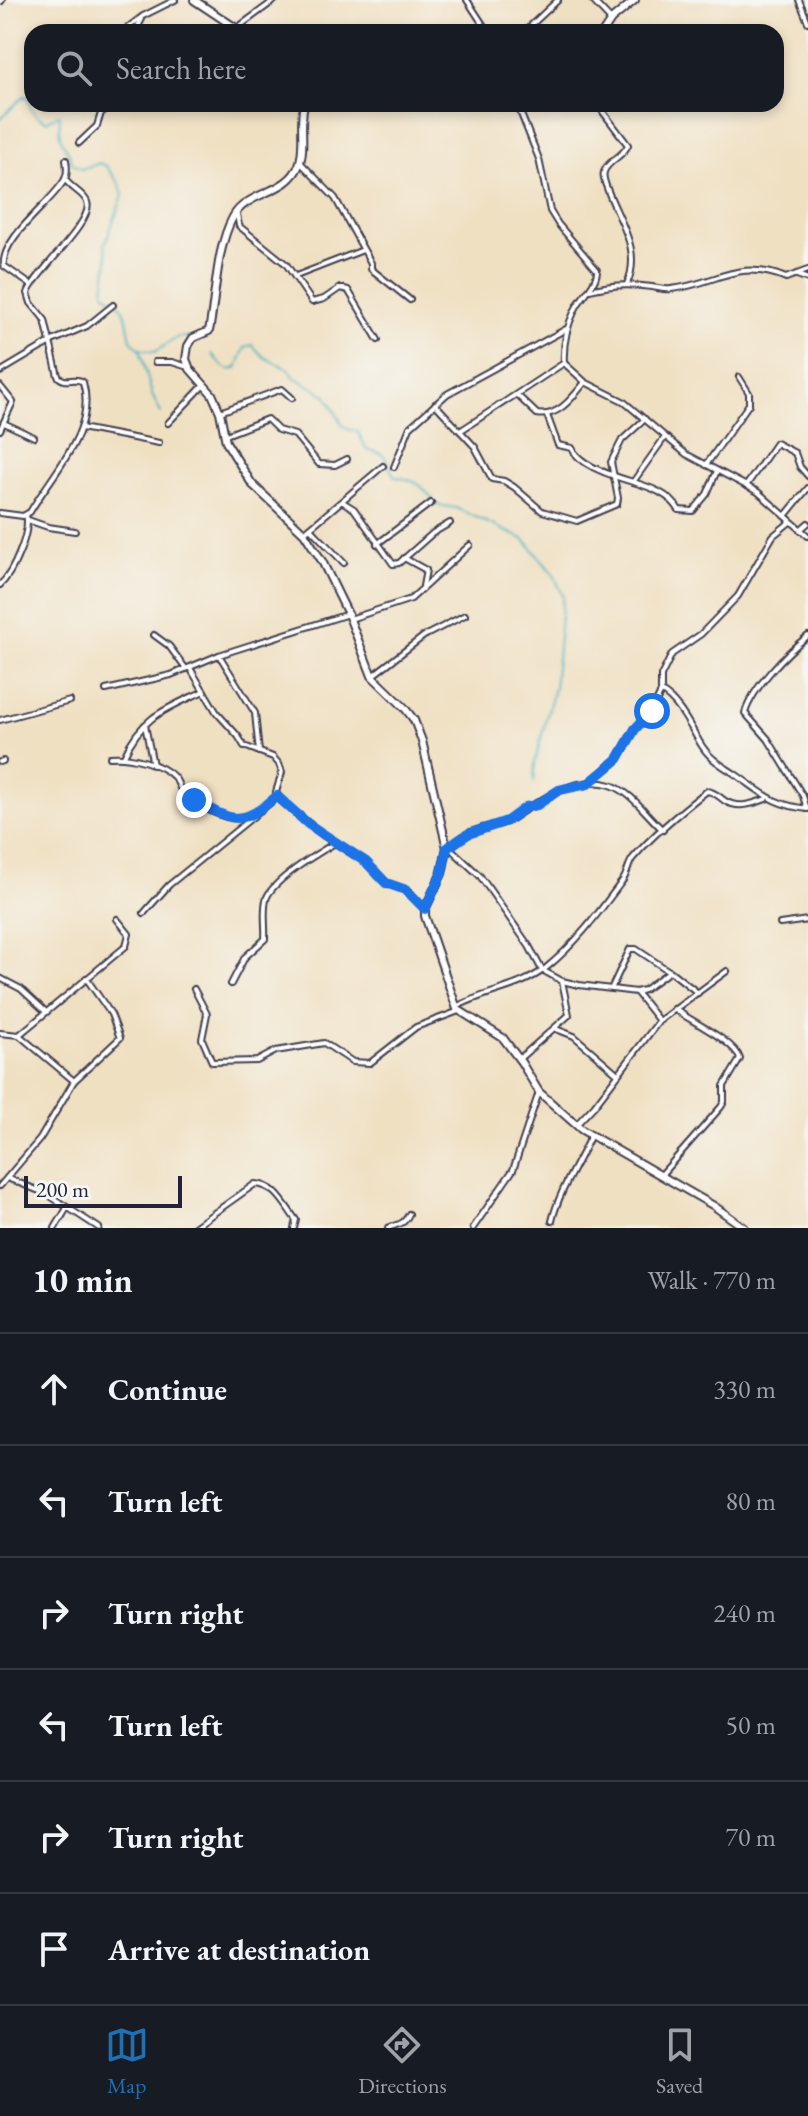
<!DOCTYPE html>
<meta charset="utf-8">
<style>
:root{--surface:#171b24;--page:#20242c;--text:#f1f3f6;--muted:#9ea1a6;--line:#363941;--accent:#1f6fb2}
body{margin:0;font-family:"EB Garamond",serif;background:var(--page);color:var(--text)}
.scale{position:absolute;left:24px;bottom:20px;width:158px;box-sizing:border-box;padding-left:8px;border:4px solid #22223b;border-top:0;font-size:22px;line-height:28px;white-space:nowrap;color:#22223b;-webkit-text-stroke:6px #f6f6f2;paint-order:stroke}
.stop{position:absolute;width:24px;height:24px;margin:-18px;border:6px solid #1a73e8;border-radius:50%;background:#fff}
.stop.end{background:#1a73e8;border-color:#fff;box-shadow:0 2px 8px #0008}
.list{margin:0;padding:0;list-style:none}
h2{display:flex;justify-content:space-between;align-items:center;height:104px;margin:0;padding:0 32px;font-size:34px}
h2 small{font-size:26px;font-weight:400;color:var(--muted)}
.list li{display:grid;grid-template-columns:52px 1fr auto;gap:24px;align-items:center;box-sizing:border-box;height:112px;padding:0 32px;border-top:2px solid var(--line)}
.list b{display:block;font-size:30px;white-space:nowrap}
.list em{font-size:26px;font-style:normal;color:var(--muted)}
.icon{flex:none;width:44px;height:44px;fill:none;stroke:currentColor;stroke-width:2;stroke-linecap:round;stroke-linejoin:round}
.map{position:relative;flex:none;width:808px;height:1228px;overflow:hidden}
.search{position:absolute;background:var(--surface);box-shadow:0 4px 12px #0003;left:24px;right:24px;top:24px;height:88px;display:flex;align-items:center;gap:20px;box-sizing:border-box;padding:0 28px;border-radius:24px;color:var(--muted);font-size:30px}
.sheet{height:776px;background:var(--surface)}
nav{display:flex;justify-content:space-around;align-items:center;box-sizing:border-box;height:112px;border-top:2px solid var(--line);background:var(--surface);font-size:22px;color:var(--muted)}
nav a{display:grid;justify-items:center;gap:4px}
nav .on{color:var(--accent)}
.map>svg:first-child{display:block}
</style>
<div class="map">
<svg width="808" height="1228" viewBox="0 0 808 1228">
<rect width="100%" height="100%" fill="#f6f6f2"/>
<filter id="ink" filterUnits="userSpaceOnUse"><feTurbulence type="fractalNoise" baseFrequency=".0125" numOctaves="2"/><feDisplacementMap in="SourceGraphic" scale="16" xChannelSelector="R" yChannelSelector="G"/><feConvolveMatrix kernelMatrix="1 2 1 2 8 2 1 2 1" color-interpolation-filters="sRGB"/></filter>
<filter id="wash" filterUnits="userSpaceOnUse"><feTurbulence type="fractalNoise" baseFrequency=".006" numOctaves="4" result="noise"/><feDisplacementMap in="SourceGraphic" scale="32" xChannelSelector="R" yChannelSelector="G"/><feGaussianBlur stdDeviation="1.8" result="paint"/><feColorMatrix in="noise" values="0 0 0 0 0 0 0 0 0 0 0 0 0 0 0 0 0 1.4 0 .05"/><feComposite in="paint" operator="in"/></filter>
<g filter="url(#wash)">
<rect width="100%" height="100%" fill="#f0e0c2"/>
<g fill="none" stroke-linecap="round" stroke-linejoin="round">
<g stroke="#41b0bd" stroke-width="2">
<path d="M0 119 24 96 28 98C31 111 34 116 47 121L59 114C61 121 58 128 60 136 63 147 69 148 72 163L82 169 100 163 107 167 120 185 123 195 105 244 108 259 104 290 107 295 118 302 126 315 131 340 140 349 152 395 161 413"/>
<polyline points="140,349 155,352 178,337 189,337"/>
<path d="M212 354C219 362 226 374 237 368L245 347 252 345 264 357 290 370 294 377 326 395 342 424 345 428 358 432 367 450C393 454 384 462 395 477 422 481 420 485 437 505L456 508 525 540 554 575 563 596 554 688 535 762 534 781"/>
</g>
</g>
</g>
<g filter="url(#ink)">
<g fill="none" stroke-linecap="round" stroke-linejoin="round">
<defs>
<g id="minor">
<polyline points="467,0 488,32"/>
<polyline points="592,0 611,20"/>
<polyline points="799,0 808,22"/>
<polyline points="237,28 275,0"/>
<polyline points="85,30 87,32"/>
<polyline points="122,32 143,16 175,0"/>
<polyline points="135,32 142,19"/>
<polyline points="524,32 558,0"/>
<path d="M517 104 539 159 550 211 558 224 597 270C597 285 581 296 575 310 567 326 563 346 564 363L585 382 623 401 686 454 758 492 808 536"/>
<path d="M597 104 628 145C623 157 607 161 604 172 602 178 606 185 608 191 620 223 642 250 627 284"/>
<polyline points="79,143 97,126 101,113 115,104"/>
<polyline points="300,162 335,198 371,263 371,269 410,300"/>
<polyline points="237,214 239,226 286,264 312,302 324,299 340,288 348,290 378,340"/>
<polyline points="797,275 808,279"/>
<polyline points="296,276 363,250"/>
<path d="M31 285 4 266C0 238 53 202 65 179 68 173 67 166 66 160"/>
<path d="M590 290C612 284 631 284 652 287 659 288 664 290 671 289 717 284 737 258 786 278L808 270"/>
<polyline points="155,362 172,362 188,367"/>
<polyline points="0,372 52,341 87,326 113,305"/>
<polyline points="0,386 13,402 0,430"/>
<path d="M517 395 537 414C558 418 573 397 585 382"/>
<polyline points="435,404 475,447 492,479 504,481 514,487 542,511 577,521 617,504 618,498 611,462 622,440 645,419"/>
<polyline points="220,412 282,389 292,398"/>
<path d="M547 415 558 445 572 448C579 466 616 477 633 482L665 437"/>
<polyline points="4,423 34,437"/>
<polyline points="168,423 203,386"/>
<polyline points="81,428 159,443"/>
<polyline points="460,431 564,363"/>
<polyline points="226,435 267,419 278,430 295,435 319,464 335,465 347,459"/>
<polyline points="706,465 749,404 749,393 739,377"/>
<polyline points="394,467 410,427 447,394 568,328"/>
<path d="M633 482C650 487 670 494 679 510L693 511 707 494 717 471"/>
<polyline points="746,486 776,443 795,453 800,467 808,476"/>
<polyline points="343,502 354,509 393,564 399,563 433,533 450,523"/>
<path d="M0 513 23 516 30 512C53 472 97 431 83 382 75 376 65 385 58 376L45 320 31 303 28 293C36 271 95 221 87 202 84 193 70 188 65 179"/>
<polyline points="785,516 808,488"/>
<polyline points="28,520 48,527 75,531"/>
<path d="M790 522 773 536 738 596 701 634 672 654 661 676V692C678 700 692 730 702 746 710 759 723 766 735 774 763 793 772 805 808 809"/>
<polyline points="310,528 344,563"/>
<polyline points="800,530 808,523"/>
<polyline points="304,533 383,466"/>
<polyline points="377,544 431,503"/>
<polyline points="404,558 426,570 423,586"/>
<path d="M0 585C13 573 31 532 26 515"/>
<polyline points="350,619 411,599 470,545"/>
<polyline points="154,635 169,646 186,669"/>
<polyline points="219,655 255,713 259,752"/>
<polyline points="190,668 217,713 238,736 244,746 273,757 279,764 282,772 276,792 279,799 323,835 366,862 386,883 406,890 425,909"/>
<polyline points="372,676 424,636 465,615"/>
<polyline points="106,690 171,675 219,655 348,614"/>
<polyline points="0,720 70,701"/>
<polyline points="145,725 153,765"/>
<path d="M124 756C142 716 166 709 204 691"/>
<path d="M110 757C128 755 161 763 174 777 177 780 178 784 180 788 195 806 229 825 252 815 261 812 270 802 277 796"/>
<polyline points="0,762 3,761"/>
<polyline points="590,782 618,759 635,729 652,711 661,692"/>
<path d="M807 809 803 796 768 739 745 713C753 687 786 653 808 636"/>
<path d="M448 848C455 844 461 837 468 834 480 827 497 827 509 820 537 803 575 773 611 785 633 793 646 815 663 830"/>
<polyline points="450,848 480,876 529,946 542,970 562,981 579,985 636,992 644,990 670,971 698,993"/>
<polyline points="144,913 169,885 254,816"/>
<polyline points="780,924 808,920"/>
<polyline points="0,978 21,989 45,1011"/>
<path d="M231 984 245 957 265 939C266 927 263 913 266 900 270 882 318 853 335 843"/>
<polyline points="612,987 630,949 636,949 669,971"/>
<polyline points="194,989 207,1014 202,1039 212,1062 257,1061 276,1051 324,1043 353,1062 370,1063 416,1027 459,1011"/>
<polyline points="636,992 659,1021"/>
<path d="M456 1007C485 991 519 989 546 968 577 943 600 911 623 880 628 873 628 864 633 858 654 834 681 811 707 791 715 792 718 796 725 801 738 809 753 804 766 799"/>
<polyline points="556,1029 574,1036 618,1074"/>
<polyline points="0,1033 19,1035 126,946 129,934 117,919"/>
<polyline points="19,1035 74,1081"/>
<polyline points="519,1059 569,1015 562,981"/>
<polyline points="576,1125 594,1106 659,1021 727,971"/>
<path d="M661 1175 721 1107 724 1102V1086L740 1059C736 1042 691 1021 674 1009"/>
<polyline points="7,1178 47,1194 99,1228"/>
<polyline points="0,1186 40,1139 74,1081 120,1038 111,1014 86,978"/>
<path d="M552 1221C559 1191 578 1163 591 1135"/>
<polyline points="55,1228 67,1208"/>
<path d="M193 1228 255 1184C276 1185 284 1204 296 1220L294 1228"/>
<path d="M388 1228C399 1223 403 1226 409 1214"/>
<polyline points="473,1228 513,1170 539,1092"/>
</g>
<g id="tertiary">
<polyline points="194,0 242,32"/>
<polyline points="0,1 1,0"/>
<polyline points="603,32 611,20 635,0"/>
<path d="M304 104C299 123 306 147 299 165 288 194 247 191 233 217 216 248 216 296 209 331L193 338 188 346 186 359 190 369 212 394 220 412 226 442 252 484 304 533 322 561 348 614 372 676 404 707 414 720 422 741 447 848 442 873 425 909V916L457 1009 503 1038 521 1062 539 1092 582 1130 714 1206 745 1228"/>
</g>
</defs>
<use href="#minor" stroke="#413e4f" stroke-width="8"/>
<use href="#tertiary" stroke="#413e4f" stroke-width="10"/>
<use href="#minor" stroke="#fff" stroke-width="4"/>
<use href="#tertiary" stroke="#fff" stroke-width="6"/>
</g>
</g>
<g fill="none" stroke-linecap="round" stroke-linejoin="round" filter="url(#ink)">
<path stroke="#1a73e8" stroke-width="10" d="M194 800C233 822 241 827 277 796L308 824 366 862 386 883 406 890 425 909 442 873 447 848 468 834 507 821 526 807 537 805 559 790 588 784 618 759 635 729 652 711"/>
</g>
</svg>
<div class="scale">200 m</div>
<div class="stop" style="left:652px;top:711px"></div>
<div class="stop end" style="left:194px;top:800px"></div>
<div class="search"><svg class="icon" aria-label="search" viewBox="0 0 24 24"><circle cx="10" cy="10" r="6"/><path d="M15 15l6 6"/></svg>Search here</div>
</div>
<section class="sheet">
<h2>10 min<small>Walk · 770 m</small></h2>
<ul class="list">
<li><svg class="icon" aria-label="ahead" viewBox="0 0 24 24"><path d="M12 20V5M6 11l6-6 6 6"/></svg><div><b>Continue</b></div><em>330 m</em></li>
<li><svg class="icon" aria-label="left" viewBox="0 0 24 24"><path d="M17 20v-9H6M10 6l-5 5 5 5"/></svg><div><b>Turn left</b></div><em>80 m</em></li>
<li><svg class="icon" aria-label="right" viewBox="0 0 24 24"><path d="M7 20v-9h11M14 6l5 5-5 5"/></svg><div><b>Turn right</b></div><em>240 m</em></li>
<li><svg class="icon" aria-label="left" viewBox="0 0 24 24"><path d="M17 20v-9H6M10 6l-5 5 5 5"/></svg><div><b>Turn left</b></div><em>50 m</em></li>
<li><svg class="icon" aria-label="right" viewBox="0 0 24 24"><path d="M7 20v-9h11M14 6l5 5-5 5"/></svg><div><b>Turn right</b></div><em>70 m</em></li>
<li><svg class="icon" aria-label="arrive" viewBox="0 0 24 24"><path d="M6 21V4h12l-3 4 3 4H6"/></svg><div><b>Arrive at destination</b></div></li>
</ul>
</section>
<nav>
<a class="on"><svg class="icon" aria-label="map" viewBox="0 0 24 24"><path d="M3 6l6-2 6 2 6-2v14l-6 2-6-2-6 2zM9 4v14M15 6v14"/></svg>Map</a>
<a><svg class="icon" aria-label="directions" viewBox="0 0 24 24"><path d="M12 3l9 9-9 9-9-9zM9 14v-3h6M13 9l2 2-2 2"/></svg>Directions</a>
<a><svg class="icon" aria-label="saved" viewBox="0 0 24 24"><path d="M7 4h10v16l-5-4-5 4z"/></svg>Saved</a>
</nav>
